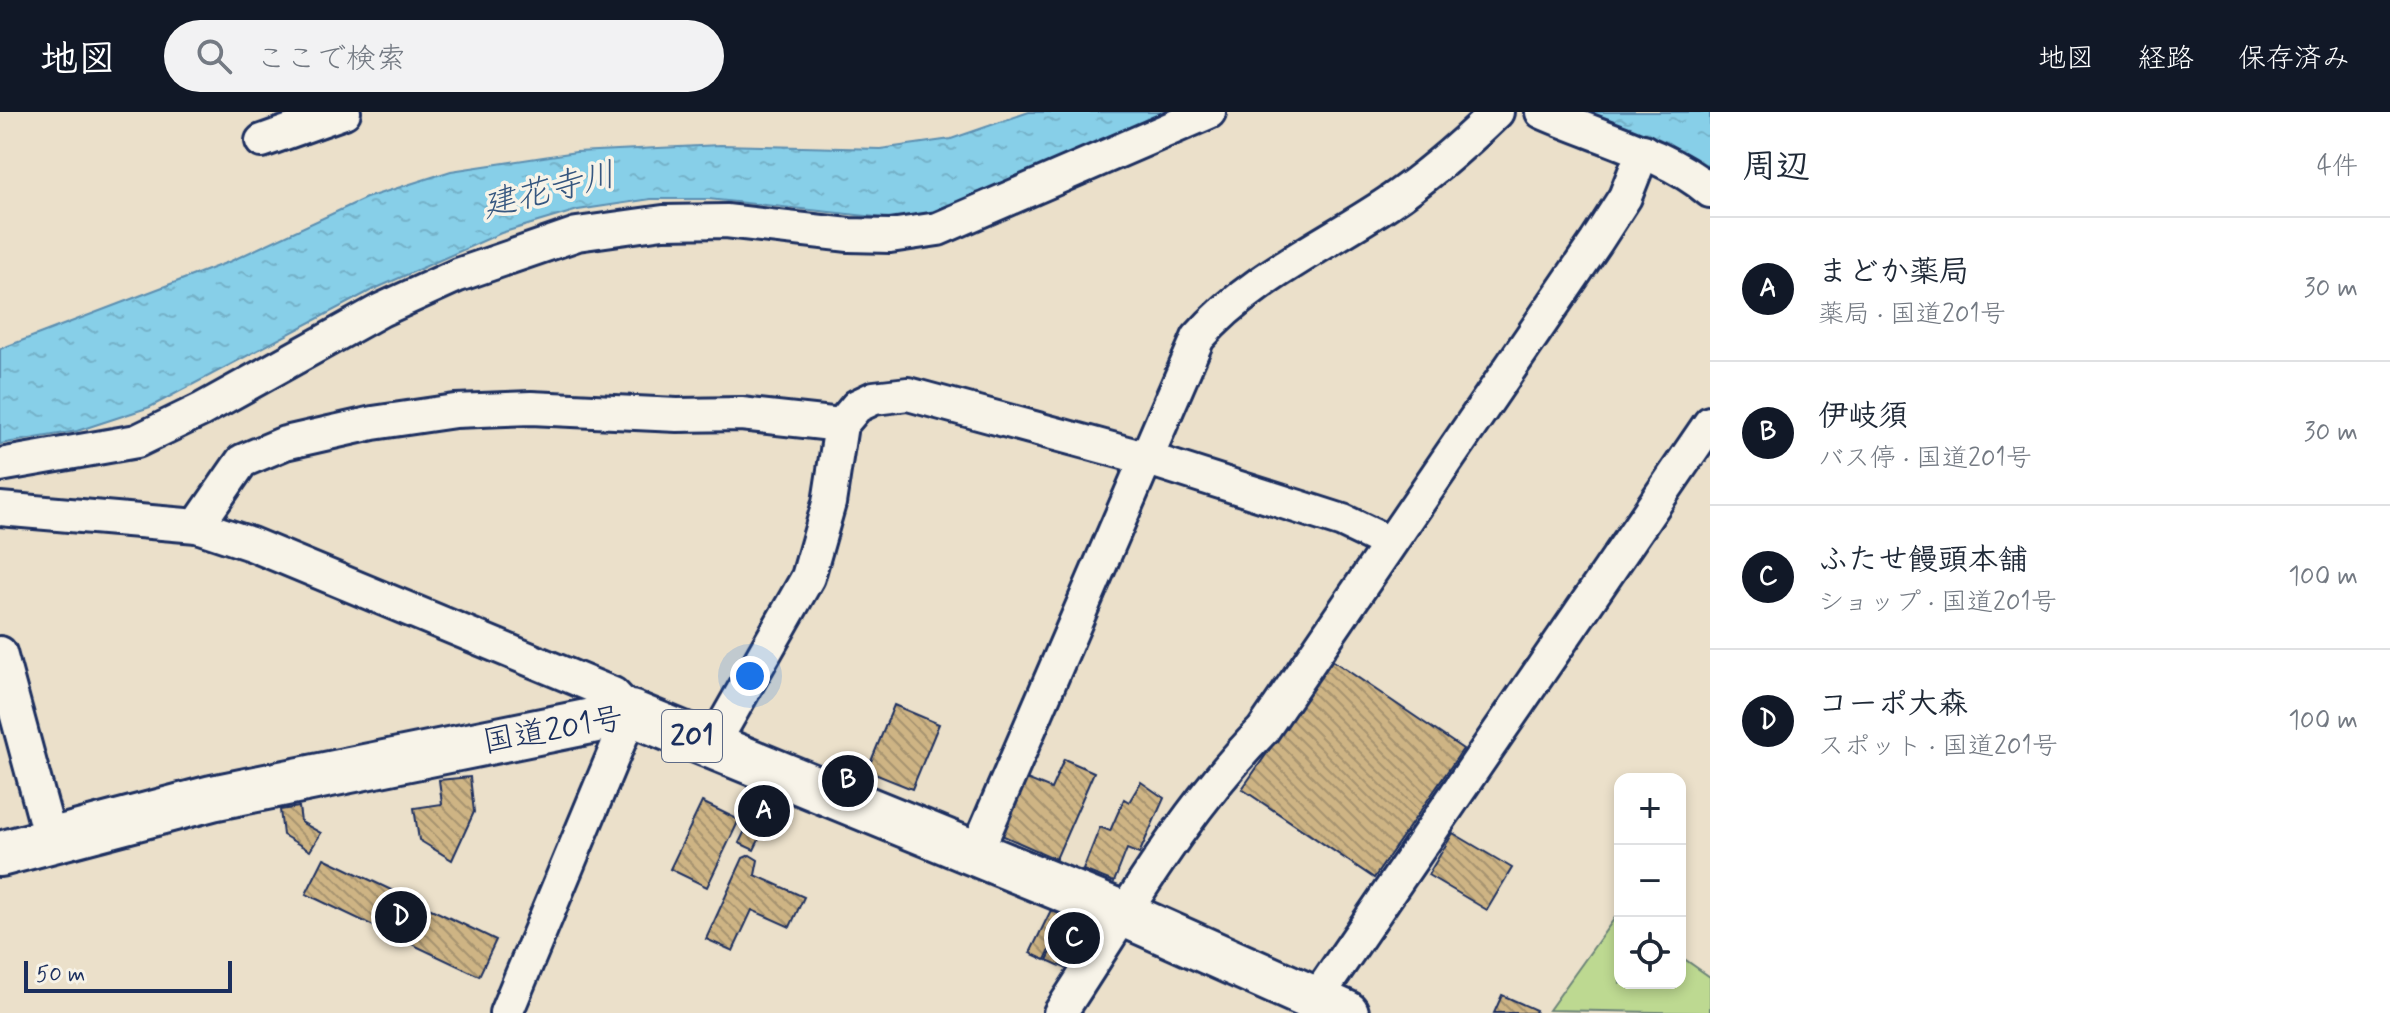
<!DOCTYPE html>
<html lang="ja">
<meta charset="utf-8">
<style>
:root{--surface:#fff;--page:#f2f2f3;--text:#1f2937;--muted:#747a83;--line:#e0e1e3;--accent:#111827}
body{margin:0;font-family:Mynerve,"Klee One",sans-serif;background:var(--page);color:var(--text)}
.controls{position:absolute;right:24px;bottom:24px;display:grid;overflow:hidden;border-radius:16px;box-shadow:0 4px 12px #0003}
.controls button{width:72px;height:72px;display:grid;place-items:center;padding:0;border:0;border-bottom:2px solid var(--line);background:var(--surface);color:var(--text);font:40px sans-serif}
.scale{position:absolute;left:24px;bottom:20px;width:208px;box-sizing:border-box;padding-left:8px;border:4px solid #1b2f5e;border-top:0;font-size:22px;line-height:28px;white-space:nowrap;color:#1b2f5e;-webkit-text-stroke:6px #f7f3e8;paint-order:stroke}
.you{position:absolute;left:750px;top:564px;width:28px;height:28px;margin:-20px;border:6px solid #fff;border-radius:50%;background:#1a73e8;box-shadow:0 0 0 12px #1a73e833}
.badge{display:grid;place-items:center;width:52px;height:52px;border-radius:50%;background:var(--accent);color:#fff;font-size:26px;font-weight:700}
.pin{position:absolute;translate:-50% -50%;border:4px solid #fff;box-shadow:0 2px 8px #0006}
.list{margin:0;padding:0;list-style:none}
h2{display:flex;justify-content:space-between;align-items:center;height:104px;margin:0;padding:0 32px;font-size:34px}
h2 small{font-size:26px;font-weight:400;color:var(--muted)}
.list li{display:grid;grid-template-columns:52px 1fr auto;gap:24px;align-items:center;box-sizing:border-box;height:144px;padding:0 32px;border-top:2px solid var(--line)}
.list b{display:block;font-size:30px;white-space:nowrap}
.list p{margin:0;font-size:26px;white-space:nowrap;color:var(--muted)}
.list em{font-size:26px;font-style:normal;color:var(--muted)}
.icon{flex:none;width:44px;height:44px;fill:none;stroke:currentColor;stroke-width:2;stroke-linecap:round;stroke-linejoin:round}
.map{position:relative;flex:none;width:1710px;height:901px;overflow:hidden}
header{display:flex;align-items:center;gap:48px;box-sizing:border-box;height:112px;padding:0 40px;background:var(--accent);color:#fff}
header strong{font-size:38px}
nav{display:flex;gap:44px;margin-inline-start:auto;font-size:28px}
.search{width:560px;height:72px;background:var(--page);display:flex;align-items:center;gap:20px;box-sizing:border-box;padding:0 28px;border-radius:44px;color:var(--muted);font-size:30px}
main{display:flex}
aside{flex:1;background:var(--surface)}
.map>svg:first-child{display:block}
</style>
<header>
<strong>地図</strong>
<div class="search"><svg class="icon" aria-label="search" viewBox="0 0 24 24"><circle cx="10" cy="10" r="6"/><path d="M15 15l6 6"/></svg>ここで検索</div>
<nav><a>地図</a><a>経路</a><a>保存済み</a></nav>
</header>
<main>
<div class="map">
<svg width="1710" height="901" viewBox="0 0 1710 901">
<defs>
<pattern id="water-ripples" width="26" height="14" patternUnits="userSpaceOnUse" patternTransform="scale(2)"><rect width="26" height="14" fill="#87cfe8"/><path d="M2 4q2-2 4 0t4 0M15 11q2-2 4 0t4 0" fill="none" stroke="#74b2c9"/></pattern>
<pattern id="building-back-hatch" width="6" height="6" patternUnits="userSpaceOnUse" patternTransform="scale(2)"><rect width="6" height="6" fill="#ceb484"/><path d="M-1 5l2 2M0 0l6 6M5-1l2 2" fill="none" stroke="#a6936f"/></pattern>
</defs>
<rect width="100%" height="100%" fill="#ebe0ca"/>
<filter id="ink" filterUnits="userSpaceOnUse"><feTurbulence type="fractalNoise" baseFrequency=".0125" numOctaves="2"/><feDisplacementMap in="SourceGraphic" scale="16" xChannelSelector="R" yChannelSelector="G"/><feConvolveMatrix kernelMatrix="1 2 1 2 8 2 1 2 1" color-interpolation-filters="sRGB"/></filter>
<g filter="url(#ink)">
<polygon fill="#bdd991" stroke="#6c8478" stroke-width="2" points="1619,800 1620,871 1680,871 1680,844 1710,865 1710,901 1549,898"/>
<g fill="url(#water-ripples)" stroke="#5c8fb1" stroke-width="2">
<polygon points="1029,0 1177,0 926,106 894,107 708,87 651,87 578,98 501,121 370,179 150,295 77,319 0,332 0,237 231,149 366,86 451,59 576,40 720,33 880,37 951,27"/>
<polygon points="1580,0 1710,0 1710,59 1667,30"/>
</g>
<g fill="url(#building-back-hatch)" stroke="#1b2f5e" stroke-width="2">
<polygon points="1332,548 1463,637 1374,766 1242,677"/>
<polygon points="894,593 939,612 912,677 867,659"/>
<polygon points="847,646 865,655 858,669 840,660"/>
<polygon points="1064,647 1094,660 1056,747 997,721 1022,665 1051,677"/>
<polygon points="470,665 474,700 452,748 419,728 414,696 442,692 439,668"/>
<polygon points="1141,670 1164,686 1139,742 1127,737 1114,770 1083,758 1100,715 1110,719 1124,687 1129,690"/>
<polygon points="764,679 779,687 754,738 739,731"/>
<polygon points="702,690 739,708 707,775 670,757"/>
<polygon points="299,695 301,710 321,721 310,739 283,723 280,698"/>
<polygon points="1453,721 1512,756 1487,798 1428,763"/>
<polygon points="750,743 758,748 755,763 804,785 790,815 752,798 733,839 706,827 743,746"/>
<polygon points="324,746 496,828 479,864 306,782"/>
<polygon points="1051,798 1065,805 1045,848 1030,841"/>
<polygon points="1067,808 1095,821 1076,861 1047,848"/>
<polygon points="1502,883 1536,898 1535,901 1494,901"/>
</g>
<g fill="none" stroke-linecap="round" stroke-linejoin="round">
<defs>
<g id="street">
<path d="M1542 0C1595 24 1666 41 1710 79"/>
<polyline points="262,29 344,0"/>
<polyline points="0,353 137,329 201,298 381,198 458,163 577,122 663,110 726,109 849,123 890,124 938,117 1209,0"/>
<polyline points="0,397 197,414 251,432 613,582 631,601 506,901"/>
<polyline points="197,414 242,349 285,331 373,311 455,299 531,296 677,303 741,302 841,313"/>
<polyline points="0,541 50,726"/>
<polyline points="713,632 808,465 829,391 841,313 857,294 874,286 908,282 1145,346 1343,409 1389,431"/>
<path d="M976 741 1198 226C1249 167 1324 134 1388 91 1428 64 1463 33 1497 0"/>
<polyline points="1316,887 1710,311"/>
<path d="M1060 901C1124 804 1182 700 1263 618L1596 130 1625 85 1643 39"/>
</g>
<polyline id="highway" points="0,742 212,686 631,601 1126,803 1346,901"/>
</defs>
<use href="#street" stroke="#1b2f5e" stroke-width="38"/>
<use href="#highway" stroke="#1b2f5e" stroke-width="50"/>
<use href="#street" stroke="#f7f3e8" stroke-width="32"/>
<use href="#highway" stroke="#f7f3e8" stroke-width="44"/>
</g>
</g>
<g text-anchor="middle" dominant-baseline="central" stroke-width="7" stroke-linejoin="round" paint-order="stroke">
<rect fill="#f7f3e8" stroke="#5d6a87" stroke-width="2" x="662" y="598" width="60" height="52" rx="6"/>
<g font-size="30" font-weight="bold" fill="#1b2f5e">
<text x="692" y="624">201</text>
</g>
<g font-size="32" fill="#1b2f5e" stroke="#f7f3e8">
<text transform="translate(553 619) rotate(-10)">国道201号</text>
</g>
<g font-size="34" font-style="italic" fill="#365780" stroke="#f7f3e8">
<text transform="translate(549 79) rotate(-14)">建花寺川</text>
</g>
</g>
</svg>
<div class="controls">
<button>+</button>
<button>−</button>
<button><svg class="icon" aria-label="locate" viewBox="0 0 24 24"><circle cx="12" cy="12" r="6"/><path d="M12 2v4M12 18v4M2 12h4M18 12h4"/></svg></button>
</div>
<div class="scale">50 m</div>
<div class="you"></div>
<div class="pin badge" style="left:764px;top:699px">A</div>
<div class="pin badge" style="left:848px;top:669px">B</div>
<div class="pin badge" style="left:1074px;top:826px">C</div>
<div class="pin badge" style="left:401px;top:805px">D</div>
</div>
<aside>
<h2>周辺<small>4件</small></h2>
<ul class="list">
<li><span class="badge">A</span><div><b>まどか薬局</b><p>薬局 · 国道201号</p></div><em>30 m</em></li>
<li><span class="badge">B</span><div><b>伊岐須</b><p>バス停 · 国道201号</p></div><em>30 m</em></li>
<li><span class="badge">C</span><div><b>ふたせ饅頭本舗</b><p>ショップ · 国道201号</p></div><em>100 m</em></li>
<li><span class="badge">D</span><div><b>コーポ大森</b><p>スポット · 国道201号</p></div><em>100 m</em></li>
</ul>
</aside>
</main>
